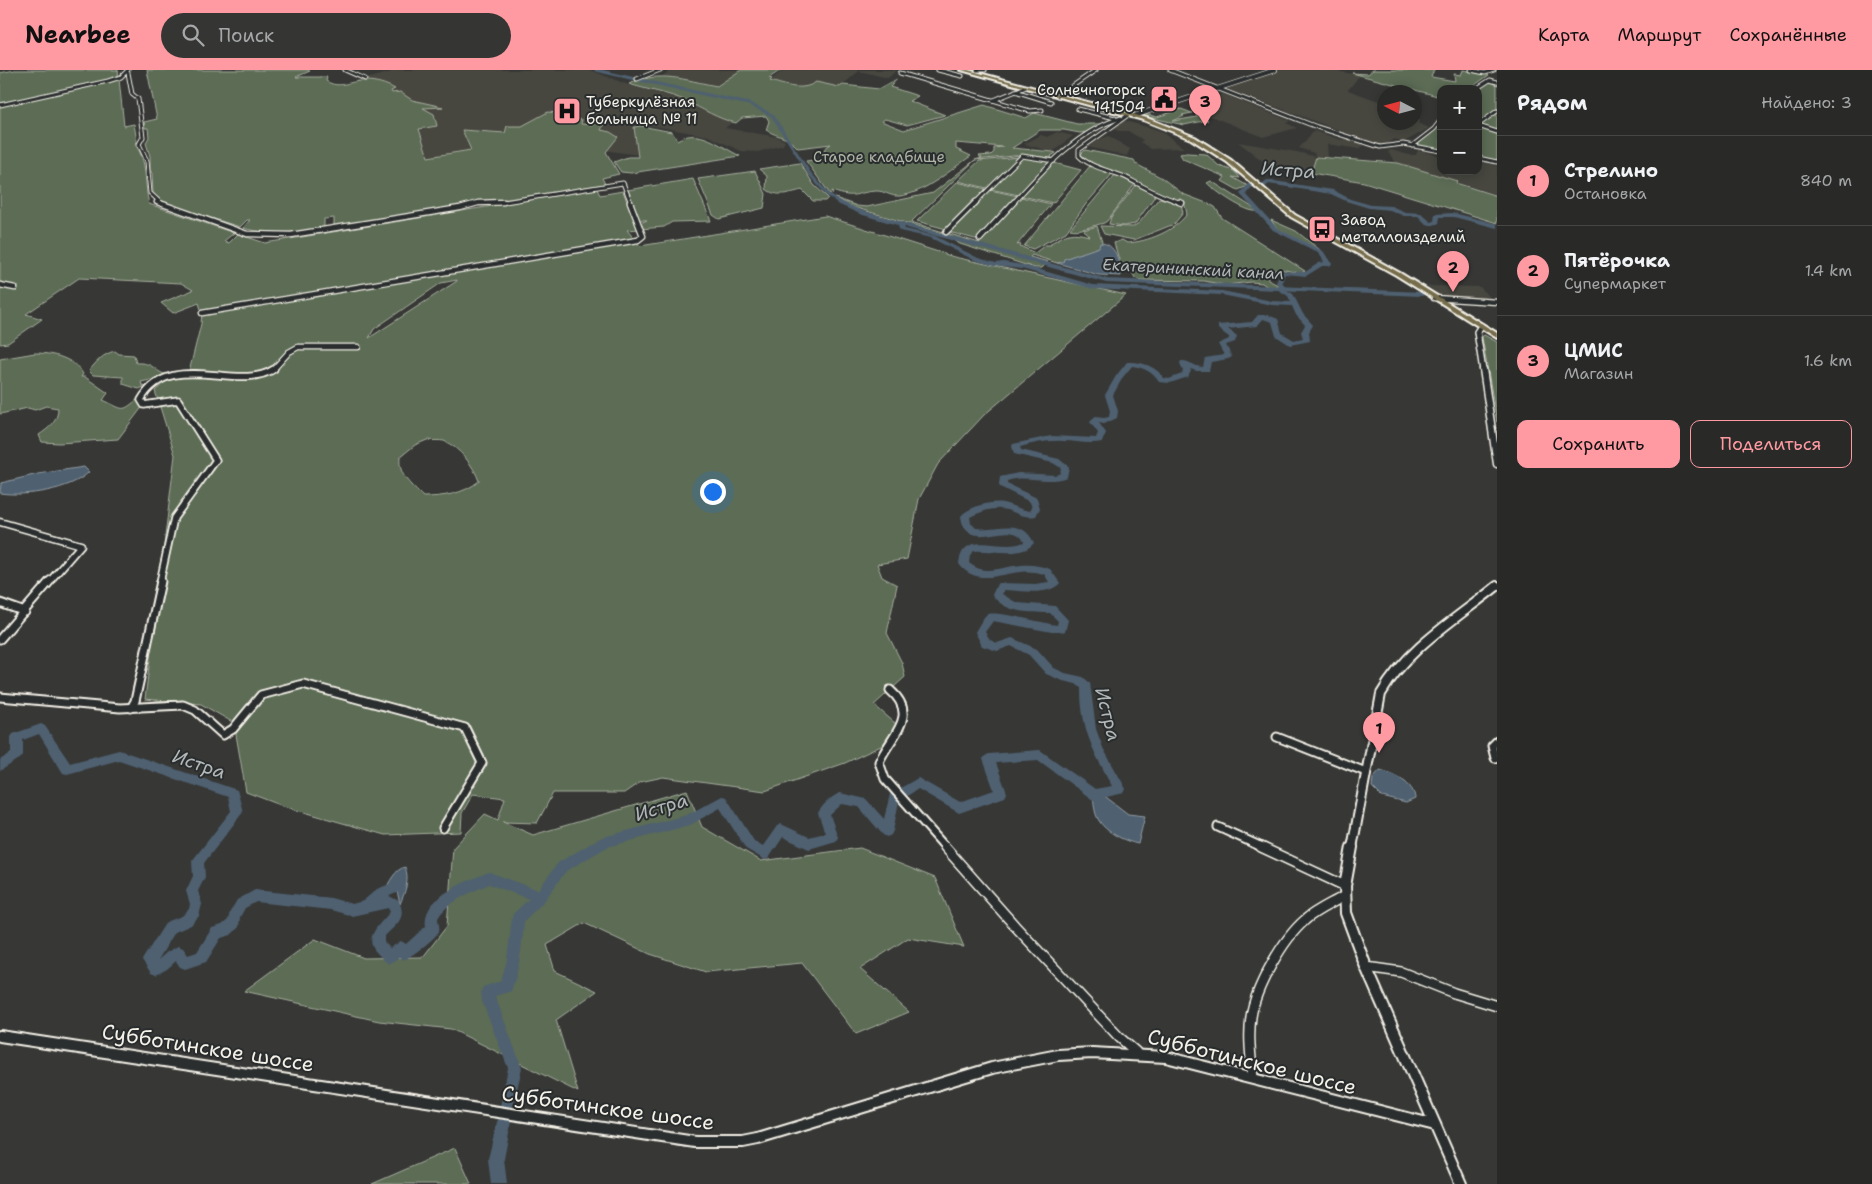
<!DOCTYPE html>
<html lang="ru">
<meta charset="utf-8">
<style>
:root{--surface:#292a28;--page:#353634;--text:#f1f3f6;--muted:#a5a7a8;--line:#454645;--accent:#ff9aa2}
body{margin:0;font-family:"Shantell Sans",sans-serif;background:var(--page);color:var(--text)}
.controls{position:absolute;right:15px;top:15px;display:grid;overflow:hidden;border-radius:10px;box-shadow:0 2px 12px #0003}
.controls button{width:45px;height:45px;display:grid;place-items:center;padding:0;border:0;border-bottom:1px solid var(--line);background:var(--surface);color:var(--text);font:25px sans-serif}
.compass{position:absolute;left:1377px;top:15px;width:45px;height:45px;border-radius:50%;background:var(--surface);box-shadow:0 2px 12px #0003;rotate:276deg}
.you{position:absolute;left:712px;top:421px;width:18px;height:18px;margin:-12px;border:4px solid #fff;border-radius:50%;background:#1a73e8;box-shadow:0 0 0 8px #1a73e833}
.badge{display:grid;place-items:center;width:32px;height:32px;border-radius:50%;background:var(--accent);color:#111;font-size:16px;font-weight:700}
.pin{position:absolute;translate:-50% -41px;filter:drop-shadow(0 1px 2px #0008)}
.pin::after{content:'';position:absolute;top:26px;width:18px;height:15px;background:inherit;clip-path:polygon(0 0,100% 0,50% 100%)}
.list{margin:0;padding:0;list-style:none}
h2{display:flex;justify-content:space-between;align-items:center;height:65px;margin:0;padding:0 20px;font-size:21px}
h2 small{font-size:16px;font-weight:400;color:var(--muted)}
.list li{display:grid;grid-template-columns:32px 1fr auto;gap:15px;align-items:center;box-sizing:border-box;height:90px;padding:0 20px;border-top:1px solid var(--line)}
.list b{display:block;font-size:19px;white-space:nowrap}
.list p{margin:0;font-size:16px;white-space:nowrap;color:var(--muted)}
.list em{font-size:16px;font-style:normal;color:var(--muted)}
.actions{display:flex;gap:10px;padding:15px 20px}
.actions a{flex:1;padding:11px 0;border:1px solid var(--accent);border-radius:10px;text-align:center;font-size:18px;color:var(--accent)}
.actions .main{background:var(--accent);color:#111}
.icon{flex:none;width:28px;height:28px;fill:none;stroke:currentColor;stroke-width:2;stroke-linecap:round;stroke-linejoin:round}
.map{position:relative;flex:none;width:1497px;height:1114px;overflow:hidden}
header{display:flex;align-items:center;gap:30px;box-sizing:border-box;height:70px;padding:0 25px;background:var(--accent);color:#111}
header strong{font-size:24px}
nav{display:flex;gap:28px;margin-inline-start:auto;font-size:18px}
.search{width:350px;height:45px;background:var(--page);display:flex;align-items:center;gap:12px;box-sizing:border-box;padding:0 18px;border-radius:28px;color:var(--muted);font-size:19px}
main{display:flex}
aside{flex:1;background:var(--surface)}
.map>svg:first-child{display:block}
</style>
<header>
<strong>Nearbee</strong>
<div class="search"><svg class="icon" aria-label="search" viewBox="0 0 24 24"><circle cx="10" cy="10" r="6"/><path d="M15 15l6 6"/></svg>Поиск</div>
<nav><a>Карта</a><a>Маршрут</a><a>Сохранённые</a></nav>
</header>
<main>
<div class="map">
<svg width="1497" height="1114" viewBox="0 0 1497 1114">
<rect width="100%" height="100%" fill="#373836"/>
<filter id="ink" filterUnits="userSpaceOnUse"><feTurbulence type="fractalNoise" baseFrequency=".02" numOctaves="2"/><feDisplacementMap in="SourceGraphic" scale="10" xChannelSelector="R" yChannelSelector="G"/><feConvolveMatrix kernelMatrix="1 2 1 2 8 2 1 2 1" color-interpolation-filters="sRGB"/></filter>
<g filter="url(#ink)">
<g fill="#47463f">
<polygon points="391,0 590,0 626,14 685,30 731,53 725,58 777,67 785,71 783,75 758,82 741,81 708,66 632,52 639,85 462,60 471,80 428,87 419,58 336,15 349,14 391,2"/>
<polygon points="672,0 741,0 717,16 662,6"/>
<polygon points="784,0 897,0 888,8 859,1 839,18 816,13 809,17 800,18 769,11"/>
<polygon points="1276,0 1328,0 1360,5 1348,20 1384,33 1384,52 1414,52 1415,48 1420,50 1418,53 1429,58 1404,72 1395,69 1382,76 1227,19"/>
<polygon points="1223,24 1290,51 1286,53 1297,58 1263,67 1188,37"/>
<polygon points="1122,50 1161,61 1184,78 1151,79 1140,72 1143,70 1128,61 1118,61 1112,57"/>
<polygon points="1314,61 1342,70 1345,68 1364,75 1359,79 1327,74 1328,87 1315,86 1314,83 1299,78"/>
<polygon points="1057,62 1073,66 1053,82 1024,74 1041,65 1047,67"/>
<polygon points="1109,66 1130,79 1127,86 1088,77 1097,70"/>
<polygon points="1238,72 1297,82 1316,87 1311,103 1268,95"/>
<polygon points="1391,80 1409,85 1416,85 1418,80 1441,86 1441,101 1478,101 1478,91 1497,96 1497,125 1396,93 1388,82"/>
<polygon points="1427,216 1480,217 1492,229 1443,227"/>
</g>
<g fill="#5b6c55" stroke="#a8ae9e" fill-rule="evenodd">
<path d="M15 0H118L124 56 134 54 137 72 135 75C148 89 144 116 149 134L234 163 224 171 229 173 238 164 265 173 597 119 600 125 623 121 636 155 647 150H639L628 120 693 109 711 151 672 152 664 157 627 160 640 176 825 146 954 187 1126 225 984 345 938 394 919 429 907 489 877 494 882 507 897 515 887 563 902 593 905 607 874 635 896 654 883 675 845 693 765 721 663 707 640 712 624 723H553L537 753 503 752 533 765 687 720 702 757 761 791 860 778 935 808 964 877 908 868 860 899 909 942 856 964 802 893 706 902 650 884 584 853 547 875 555 901 597 921 556 950 578 1022 451 959 379 951 244 921 315 869 364 888 423 887 447 856 453 778 485 744 498 750 505 728 473 724 462 743 461 762 385 765 283 736 246 722 234 653 201 634 145 629 175 385 155 321 167 310 189 302 201 254 202 243 199 233 173 243 161 233 193 220 181 213 79 208 26 244 42 249 8 273 0 274V3ZM457 210V211L369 268 374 259 441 213ZM427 370C432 371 440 370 444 371 459 377 474 396 479 411 464 424 442 427 423 427 411 415 398 405 400 387L415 375Z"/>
<path d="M147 0H307L310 1 296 7H327L326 11C340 20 350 10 365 11 376 11 386 14 395 19L391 21 392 23 400 22 412 30 443 37 423 38 434 44 437 56 419 59 428 87 471 80 462 60 505 63 507 56H522L548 42 575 45 574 49 582 50 581 54 593 55 598 50H606L601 60 610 62 618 67 606 82 619 104 602 108 605 114 334 156V148L324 149V158C295 162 271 166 243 158L250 150H247L240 157 163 133 153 123 152 102H150V86L146 73 149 67 148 58H145L144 52 157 49Z"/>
<path d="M741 0H781L769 8 772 9 770 11C785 15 802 22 816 12L839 17 843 15 879 19 897 9 890 17 918 26 909 31 945 45 907 55 885 49 881 51 904 60 984 35 1026 48 1034 43 1077 54H1100L1087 62 1080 63 1064 60H1040L1012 78 1053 82 1056 83 1051 86 1052 88 1023 85 975 90 911 152 979 173 1021 127 1051 134 1017 175 1021 174 1020 176 1035 183 1045 175H1051V173C1068 163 1071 161 1089 166L1084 160 1097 156 1102 172 1100 177 1064 189 1063 193H1057L1032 185 1030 187 1048 192 1042 198H1035L960 174 951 169V166L853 137 835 128 857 136 867 137 933 123 975 90 982 88 979 86 991 85 994 82V78L1003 77 956 73V79L971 86C950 100 925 123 900 126 891 127 885 121 877 121 854 122 858 130 832 121L833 123 830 124 806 91 822 89 825 78 831 74 798 78C787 66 780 68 766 60L769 51 766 46 742 48 736 53C718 49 703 39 686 31 669 23 647 20 629 14 660 0 684 10 717 16Z"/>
<polygon points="1373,0 1434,0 1431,7 1455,11 1454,4 1461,5 1463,0 1489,5 1469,19 1441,19 1441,27 1352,3 1368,4"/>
<polygon points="1489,9 1497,11 1497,92 1478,89 1478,19 1474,19"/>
<polygon points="1181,39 1192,43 1182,45 1184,46 1173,51 1197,47 1196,45 1208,50 1184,55 1144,46 1145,44 1157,47"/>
<polygon points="1441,51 1441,82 1416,74"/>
<path d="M641 56 672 62 677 70C700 57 719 76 740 86L631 103 621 102 614 92 628 87H638L634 57Z"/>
<path d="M1085 80 1134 90 1136 94 1162 108 1183 124 1209 134 1215 137 1222 148 1305 201 1301 203 1279 199 1267 202 1268 210 1280 216 1268 217 1262 213 1251 212 1226 215 1204 211 1140 210 1135 208 1130 198 1121 196 1114 173 1122 170 1127 173C1147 172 1175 161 1187 144L1184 131 1157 124 1129 108 1087 93 1081 84Z"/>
<polygon points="1186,83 1206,84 1219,96 1234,101 1240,108 1232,107 1248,116 1238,120 1222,111 1225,107 1183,89 1180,84"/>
<polygon points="1024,86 1051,92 1019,125 990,119"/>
<polygon points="1019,87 987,118 958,111 979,91"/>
<polygon points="1316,87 1398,93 1457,111 1456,113 1497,126 1497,153 1364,112 1311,103"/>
<path d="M800 93 814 115 828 128 825 131H813L802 120C789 123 777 128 766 119L767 106 759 99Z"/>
<polygon points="1054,93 1081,100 1053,133 1022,126"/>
<polygon points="1090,96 1113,103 1086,134 1066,162 1033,179 1024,176"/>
<polygon points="755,101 766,124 764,138 719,149 713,145 698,109"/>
<path d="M1115 105 1135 114 1107 151 1104 153C1094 155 1079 162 1070 159Z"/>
<path d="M1211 111 1255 139 1257 141C1246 143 1215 121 1207 113Z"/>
<polygon points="957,112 986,119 946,159 917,151"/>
<polygon points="1137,114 1155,126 1135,154 1124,156 1109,154 1111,147"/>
<polygon points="990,120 1018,126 978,168 975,169 949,162"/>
<polygon points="1159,128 1181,133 1183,143 1174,154 1134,170 1104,164 1100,156 1133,157 1140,152"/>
<polygon points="1271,150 1296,161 1320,180 1277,159"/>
<polygon points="1484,265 1497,272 1497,352 1482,267"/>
<path d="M115 281 119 284 134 285 136 293C154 292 155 302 165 304L164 307 141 312 142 315 146 316 139 319 123 314V307L93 305 89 301C97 291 103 284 115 281Z"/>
<path d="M35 283C52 283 74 288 83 304L81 307H85L108 323 103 330C125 340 121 343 139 328H142L143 336 118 369 59 373 42 372 39 365C49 358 58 352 58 338L46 336 35 340 28 338 0 344V289Z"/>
<polygon points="455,1078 471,1114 372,1114"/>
</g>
<g fill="#4f6171" stroke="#919ba1">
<path d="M1100 173C1116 173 1120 193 1121 206L1099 205 1057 193 1063 192 1064 189 1099 177Z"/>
<path d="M84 397 89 402C71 420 25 427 0 423L1 413 38 404Z"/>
<path d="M1380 700C1393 703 1415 714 1415 729L1406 733 1382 727 1372 717 1373 708Z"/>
<path d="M1102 724 1128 744 1145 746 1138 774C1124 771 1105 762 1098 749 1094 742 1094 732 1093 725Z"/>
<path d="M405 797C410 810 405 822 400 834L397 821 386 825 384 822C389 813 395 799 405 797Z"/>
</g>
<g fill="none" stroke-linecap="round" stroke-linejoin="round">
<g stroke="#4f6171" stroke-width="3">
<polyline points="596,0 635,9"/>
<polyline points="640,10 749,34 772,45 810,104 828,125 840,133"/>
</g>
<g stroke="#4f6171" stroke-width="4">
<polyline points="838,132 860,142 905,155"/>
<polyline points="908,156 1107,211 1422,224"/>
</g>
<g fill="#4f6171" fill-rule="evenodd">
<path d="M1267 110 1333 120 1350 129 1371 135 1391 136 1405 142 1421 143 1431 152 1434 151 1435 144 1454 143 1497 154V158L1454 147H1440L1439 153C1428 158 1425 153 1418 146H1404L1390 140 1369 138 1346 131 1331 124 1269 114 1265 117H1252L1246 124 1277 158 1323 181 1332 194 1329 196H1322L1306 206 1285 204 1282 212 1286 217 1285 219 1293 224 1303 244 1313 255 1309 262 1310 271 1290 275 1276 266 1272 252 1263 249 1257 256 1228 259 1237 266 1235 272 1226 275 1232 287 1228 289 1211 292 1209 301H1197L1190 299 1191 301 1188 307 1170 313 1159 312C1152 301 1144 298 1132 296L1123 307 1113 325 1118 341 1117 348 1104 354 1099 353 1106 363 1102 372C1089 375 1076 371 1063 371 1049 370 1034 373 1020 377L1021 380 1059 389 1069 397 1067 407C1045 415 1027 404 1007 411V414L1037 428 1040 438 1036 446C1023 449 1013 440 1001 439 990 438 979 443 970 447L971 453 976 458C998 461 1022 446 1034 473 1021 489 991 479 974 481L970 485 969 493C985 507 1004 496 1022 495 1032 494 1041 496 1050 499L1060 513C1048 527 1020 520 1004 520L1002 524 1017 533 1055 536 1068 550 1065 562H1052L993 551 985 562 990 570 997 573 1012 568 1037 579 1054 598 1065 603 1083 607 1090 613 1096 659 1103 678 1126 719 1124 723 1093 730 1038 690 996 693 1007 723 1005 727 959 743 918 719 899 731 893 761 891 765 887 767 883 765 859 737 842 734 830 745 838 767 836 771 809 779 783 767 769 788 765 790 746 779 720 738 690 755 607 777 566 801 544 831 524 851C522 875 520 898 511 921L495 926 522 998 512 1041 507 1043 502 1041 500 1036 508 998 482 931 481 922 483 917 501 911 507 890 512 848 513 844 529 829 489 814C472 822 448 831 438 848 438 852 440 857 439 861 436 868 412 886 404 890L399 887 389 894C384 891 381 887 377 883 362 868 380 854 390 842L388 838 352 846 331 840 256 832 245 838 240 847 239 857 231 865 221 868 206 892 185 899 180 897 176 891 167 899 156 905 151 903 142 890 166 852 182 846 189 839 190 834 186 821 193 806 192 791 231 741 228 727 119 690 67 704 63 703 39 664 23 670V685L21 688 0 701V690L11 683V667L13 664 41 654 45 656 70 693 119 680 237 720 243 742 204 793 205 807 198 821 202 834 199 846 191 855 175 862 158 890 167 882 178 876 183 878 188 885 197 882 212 858 222 855 228 850 230 842 237 830 255 820 331 828 352 834 363 831 377 819 395 812 399 814 401 818 399 822 389 826 399 831C407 850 396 854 384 867V872L390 878 401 871 406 874 426 856C421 827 468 811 489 802L538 820 558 793 600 768 687 745 722 726 726 727 754 771 763 776 777 756 781 754 809 767 825 763 818 743C822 735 832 726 840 723L866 729 884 749 890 724 918 708 960 732 994 720 983 689 985 686 989 684 1040 680 1095 719 1112 716C1093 680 1081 660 1081 618L1076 614 1063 611 1046 604 1029 585 1011 576 997 581 982 576 975 562C978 557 982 549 986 545 993 539 1045 554 1057 555L1058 551 1050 543C1030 543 1005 543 992 525L997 514 1000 513 1035 514 1049 512 1044 504C1036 502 1029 501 1021 502 999 504 975 516 959 494 963 457 1002 483 1024 472 1013 445 966 487 961 446 969 437 990 431 1003 433 1012 435 1020 440 1030 441L1032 438 1030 432 1000 417 999 415 1000 407 1018 403 1056 405 1060 403 1061 398 1053 393 1014 384 1012 376 1013 374 1051 366 1096 368 1098 363 1090 352 1095 347 1104 348 1109 347 1110 341 1105 325 1116 306 1127 292C1141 291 1156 296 1164 308L1169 309 1182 304 1183 301 1180 293 1181 291C1189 290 1195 297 1203 297L1205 288 1224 285 1218 274 1229 269V267L1218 259V255L1252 252 1258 245H1268L1278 249 1282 263 1294 270 1303 268 1301 262 1305 255 1296 245 1292 236 1272 235 1222 225 1093 219 1022 199 994 196 974 190 931 168 900 161 898 156 895 153 900 152 904 155 905 159 935 166 978 188 996 193 1003 192 1023 195 1093 215 1222 221 1272 231 1291 232 1288 226 1277 219 1279 217 1276 212 1279 206 1278 201 1305 202 1319 193 1324 192 1319 183 1273 160 1240 124 1248 114 1263 113Z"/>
<polygon points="504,1045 509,1047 511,1052 504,1089 507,1114 491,1114 488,1089 497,1052 499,1047"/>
</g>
<defs>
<g id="minor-far4">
<polyline points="345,0 365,9"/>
<polyline points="938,0 962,6"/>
<polyline points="977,0 985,0"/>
<polyline points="1170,0 1317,57 1380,77 1403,74 1441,81"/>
<polyline points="1471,0 1485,3 1494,0"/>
<polyline points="128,3 132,24 138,29 143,67 139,74 147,91 150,123 161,133"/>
<polyline points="900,3 1030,41 1042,40"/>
<polyline points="637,9 660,0"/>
<polyline points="1476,19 1490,10 1497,12"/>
<polyline points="1015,21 1051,32"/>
<polyline points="1058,26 1096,0"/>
<polyline points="994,30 1026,17"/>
<polyline points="0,35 108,11 121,7 128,0"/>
<polyline points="1078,39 1115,48"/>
<path d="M1128 45 1079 80V86C1091 98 1109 100 1125 107 1144 117 1161 127 1182 133"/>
<polyline points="1478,55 1497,41"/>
<polyline points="1478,56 1497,62"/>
<polyline points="1412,76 1434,59 1441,50"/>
<polyline points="1478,88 1497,92"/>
<polyline points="477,133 498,133 623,113 631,133"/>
<polyline points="975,133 1022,86 1054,91"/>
<path d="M1013 133C1043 100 1077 61 1121 48"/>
</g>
<g id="minor-far3">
<polyline points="157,132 247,164 291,165 460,138 478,133 504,132"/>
<polyline points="1179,132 1182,133"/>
<polyline points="946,162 976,132"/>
<polyline points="980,169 1014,132"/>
<polyline points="0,215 15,218"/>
<polyline points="1434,228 1497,232"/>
<polyline points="202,243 638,170 643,166 630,132"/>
<polyline points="272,301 289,282 298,277 358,277"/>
</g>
<g id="minor-far2">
<polyline points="0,452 81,475 49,512"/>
<path d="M160 512 174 448 216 390 178 330 144 335 141 330C170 278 238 323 274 299"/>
</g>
<g id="minor-far1">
<polyline points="0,533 25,542"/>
<polyline points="0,569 50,511"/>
<path d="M890 620C920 646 891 665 879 692L885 709 946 778"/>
<polyline points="0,627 120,638 183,635 195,640 223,665 233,659 261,625 303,614 465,658 482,693 443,758"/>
<polyline points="131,638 135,631 161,511"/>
<polyline points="1277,667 1366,702"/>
<polyline points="1495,688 1492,676 1497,671"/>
<polyline points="1218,757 1264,778"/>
</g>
<g id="minor">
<polyline points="945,777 1015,856 1119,967 1136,982"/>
<polyline points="1261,777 1345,816"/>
<polyline points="1366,897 1401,902 1454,923 1497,936"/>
<path d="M1253 1008C1251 988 1248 967 1251 947 1255 918 1283 869 1305 850 1316 840 1331 834 1344 826"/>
</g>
<polyline id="tertiary-far4" points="1134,46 1275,0"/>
<polyline id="tertiary-far3" points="1481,256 1477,262 1483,301"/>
<polyline id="tertiary-far2" points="1483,299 1497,394"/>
<path id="tertiary-far1" d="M1352 778 1381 624C1407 578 1456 549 1497 516"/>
<g id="tertiary">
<polyline points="1352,777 1345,816 1346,843 1366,897 1461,1114"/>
<polyline points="0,966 695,1072 743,1072 758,1069 992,998 1058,985 1092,983 1166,987 1435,1055"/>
</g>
<polygon id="primary" points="961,0 968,0 1147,48 1195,67 1231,90 1295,145 1400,203 1497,263 1497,268 1396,205 1291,147 1227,92 1191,69 1143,50"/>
</defs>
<use href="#minor-far4" stroke="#f4f1e8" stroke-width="5"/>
<use href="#minor-far3" stroke="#f4f1e8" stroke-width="7"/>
<use href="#minor-far2" stroke="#f4f1e8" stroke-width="9"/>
<use href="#minor-far1" stroke="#f4f1e8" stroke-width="11"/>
<use href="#minor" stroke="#f4f1e8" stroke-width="12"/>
<use href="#tertiary-far4" stroke="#f4f1e8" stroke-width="5.5"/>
<use href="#tertiary-far3" stroke="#f4f1e8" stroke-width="8"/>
<use href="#tertiary-far2" stroke="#f4f1e8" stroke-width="9"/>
<use href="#tertiary-far1" stroke="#f4f1e8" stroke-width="12"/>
<use href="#tertiary" stroke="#f4f1e8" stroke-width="14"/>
<use href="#primary" stroke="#f4f1e8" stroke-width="4"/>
<use href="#minor-far4" stroke="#2a2d2e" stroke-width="3"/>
<use href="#minor-far3" stroke="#2a2d2e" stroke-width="4.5"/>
<use href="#minor-far2" stroke="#2a2d2e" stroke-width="5.5"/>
<use href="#minor-far1" stroke="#2a2d2e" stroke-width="7"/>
<use href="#minor" stroke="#2a2d2e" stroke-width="9"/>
<use href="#tertiary-far4" stroke="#2a2d2e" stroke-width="4"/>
<use href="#tertiary-far3" stroke="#2a2d2e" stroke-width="5"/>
<use href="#tertiary-far2" stroke="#2a2d2e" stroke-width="6"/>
<use href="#tertiary-far1" stroke="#2a2d2e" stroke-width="8"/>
<use href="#tertiary" stroke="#2a2d2e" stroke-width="10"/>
<use href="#primary" fill="#746c4b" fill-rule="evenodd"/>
</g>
</g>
<defs>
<symbol id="civic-square" viewBox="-11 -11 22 22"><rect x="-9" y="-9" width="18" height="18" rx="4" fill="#ff9aa2" stroke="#2a2d2e"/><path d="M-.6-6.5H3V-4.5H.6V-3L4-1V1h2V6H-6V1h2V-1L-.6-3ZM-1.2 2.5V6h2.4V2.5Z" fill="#111"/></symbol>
<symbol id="hospital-square" viewBox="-11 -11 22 22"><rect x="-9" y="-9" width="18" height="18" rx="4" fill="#ff9aa2" stroke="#2a2d2e"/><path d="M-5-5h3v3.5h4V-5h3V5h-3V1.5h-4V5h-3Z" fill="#111"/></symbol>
<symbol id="bus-square" viewBox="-11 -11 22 22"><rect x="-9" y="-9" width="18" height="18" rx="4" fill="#ff9aa2" stroke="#2a2d2e"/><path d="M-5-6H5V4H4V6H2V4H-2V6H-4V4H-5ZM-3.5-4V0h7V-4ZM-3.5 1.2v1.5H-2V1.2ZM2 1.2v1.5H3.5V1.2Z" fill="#111"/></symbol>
</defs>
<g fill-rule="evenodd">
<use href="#civic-square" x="1148" y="13" width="32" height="32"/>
<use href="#hospital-square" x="551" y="25" width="32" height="32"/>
<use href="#bus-square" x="1306" y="143" width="32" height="32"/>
</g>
<g text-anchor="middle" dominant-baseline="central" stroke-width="4" stroke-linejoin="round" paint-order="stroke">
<g font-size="15" fill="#f4f1e8" stroke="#2a2d2e" text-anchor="start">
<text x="1145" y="20" text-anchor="end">Солнечногорск<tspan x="1145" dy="17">141504</tspan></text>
<text x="586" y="32">Туберкулёзная<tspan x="586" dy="17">больница № 11</tspan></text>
<text x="1341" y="150">Завод<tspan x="1341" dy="17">металлоизделий</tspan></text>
</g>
<g font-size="15" fill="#afb5a6" stroke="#2a2d2e">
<text x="879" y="87">Старое кладбище</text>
</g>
<g font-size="16" font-style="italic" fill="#b2b7b8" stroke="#2a2d2e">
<text transform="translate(1193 199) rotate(3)">Екатерининский канал</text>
</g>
<g font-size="19" font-style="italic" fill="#b2b7b8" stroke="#2a2d2e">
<text transform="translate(1288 100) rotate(4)">Истра</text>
<text transform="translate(1108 644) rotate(76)">Истра</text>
<text transform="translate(199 694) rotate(19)">Истра</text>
<text transform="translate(661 737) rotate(-17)">Истра</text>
</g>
<g font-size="21" fill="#f4f1e8" stroke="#2a2d2e">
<text transform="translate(208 978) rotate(9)">Субботинское шоссе</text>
<text transform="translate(1252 992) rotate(14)">Субботинское шоссе</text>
<text transform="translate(608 1038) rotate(8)">Субботинское шоссе</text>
</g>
</g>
</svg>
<div class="controls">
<button>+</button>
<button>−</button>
</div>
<svg class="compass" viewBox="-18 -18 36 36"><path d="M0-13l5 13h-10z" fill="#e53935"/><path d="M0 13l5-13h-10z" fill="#a5a7a8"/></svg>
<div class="you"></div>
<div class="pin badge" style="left:1379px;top:683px">1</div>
<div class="pin badge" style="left:1453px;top:222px">2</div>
<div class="pin badge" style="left:1205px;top:56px">3</div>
</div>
<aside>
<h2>Рядом<small>Найдено: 3</small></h2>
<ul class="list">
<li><span class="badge">1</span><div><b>Стрелино</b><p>Остановка</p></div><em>840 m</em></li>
<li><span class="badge">2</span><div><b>Пятёрочка</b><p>Супермаркет</p></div><em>1.4 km</em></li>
<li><span class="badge">3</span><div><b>ЦМИС</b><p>Магазин</p></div><em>1.6 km</em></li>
</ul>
<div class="actions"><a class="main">Сохранить</a><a>Поделиться</a></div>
</aside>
</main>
